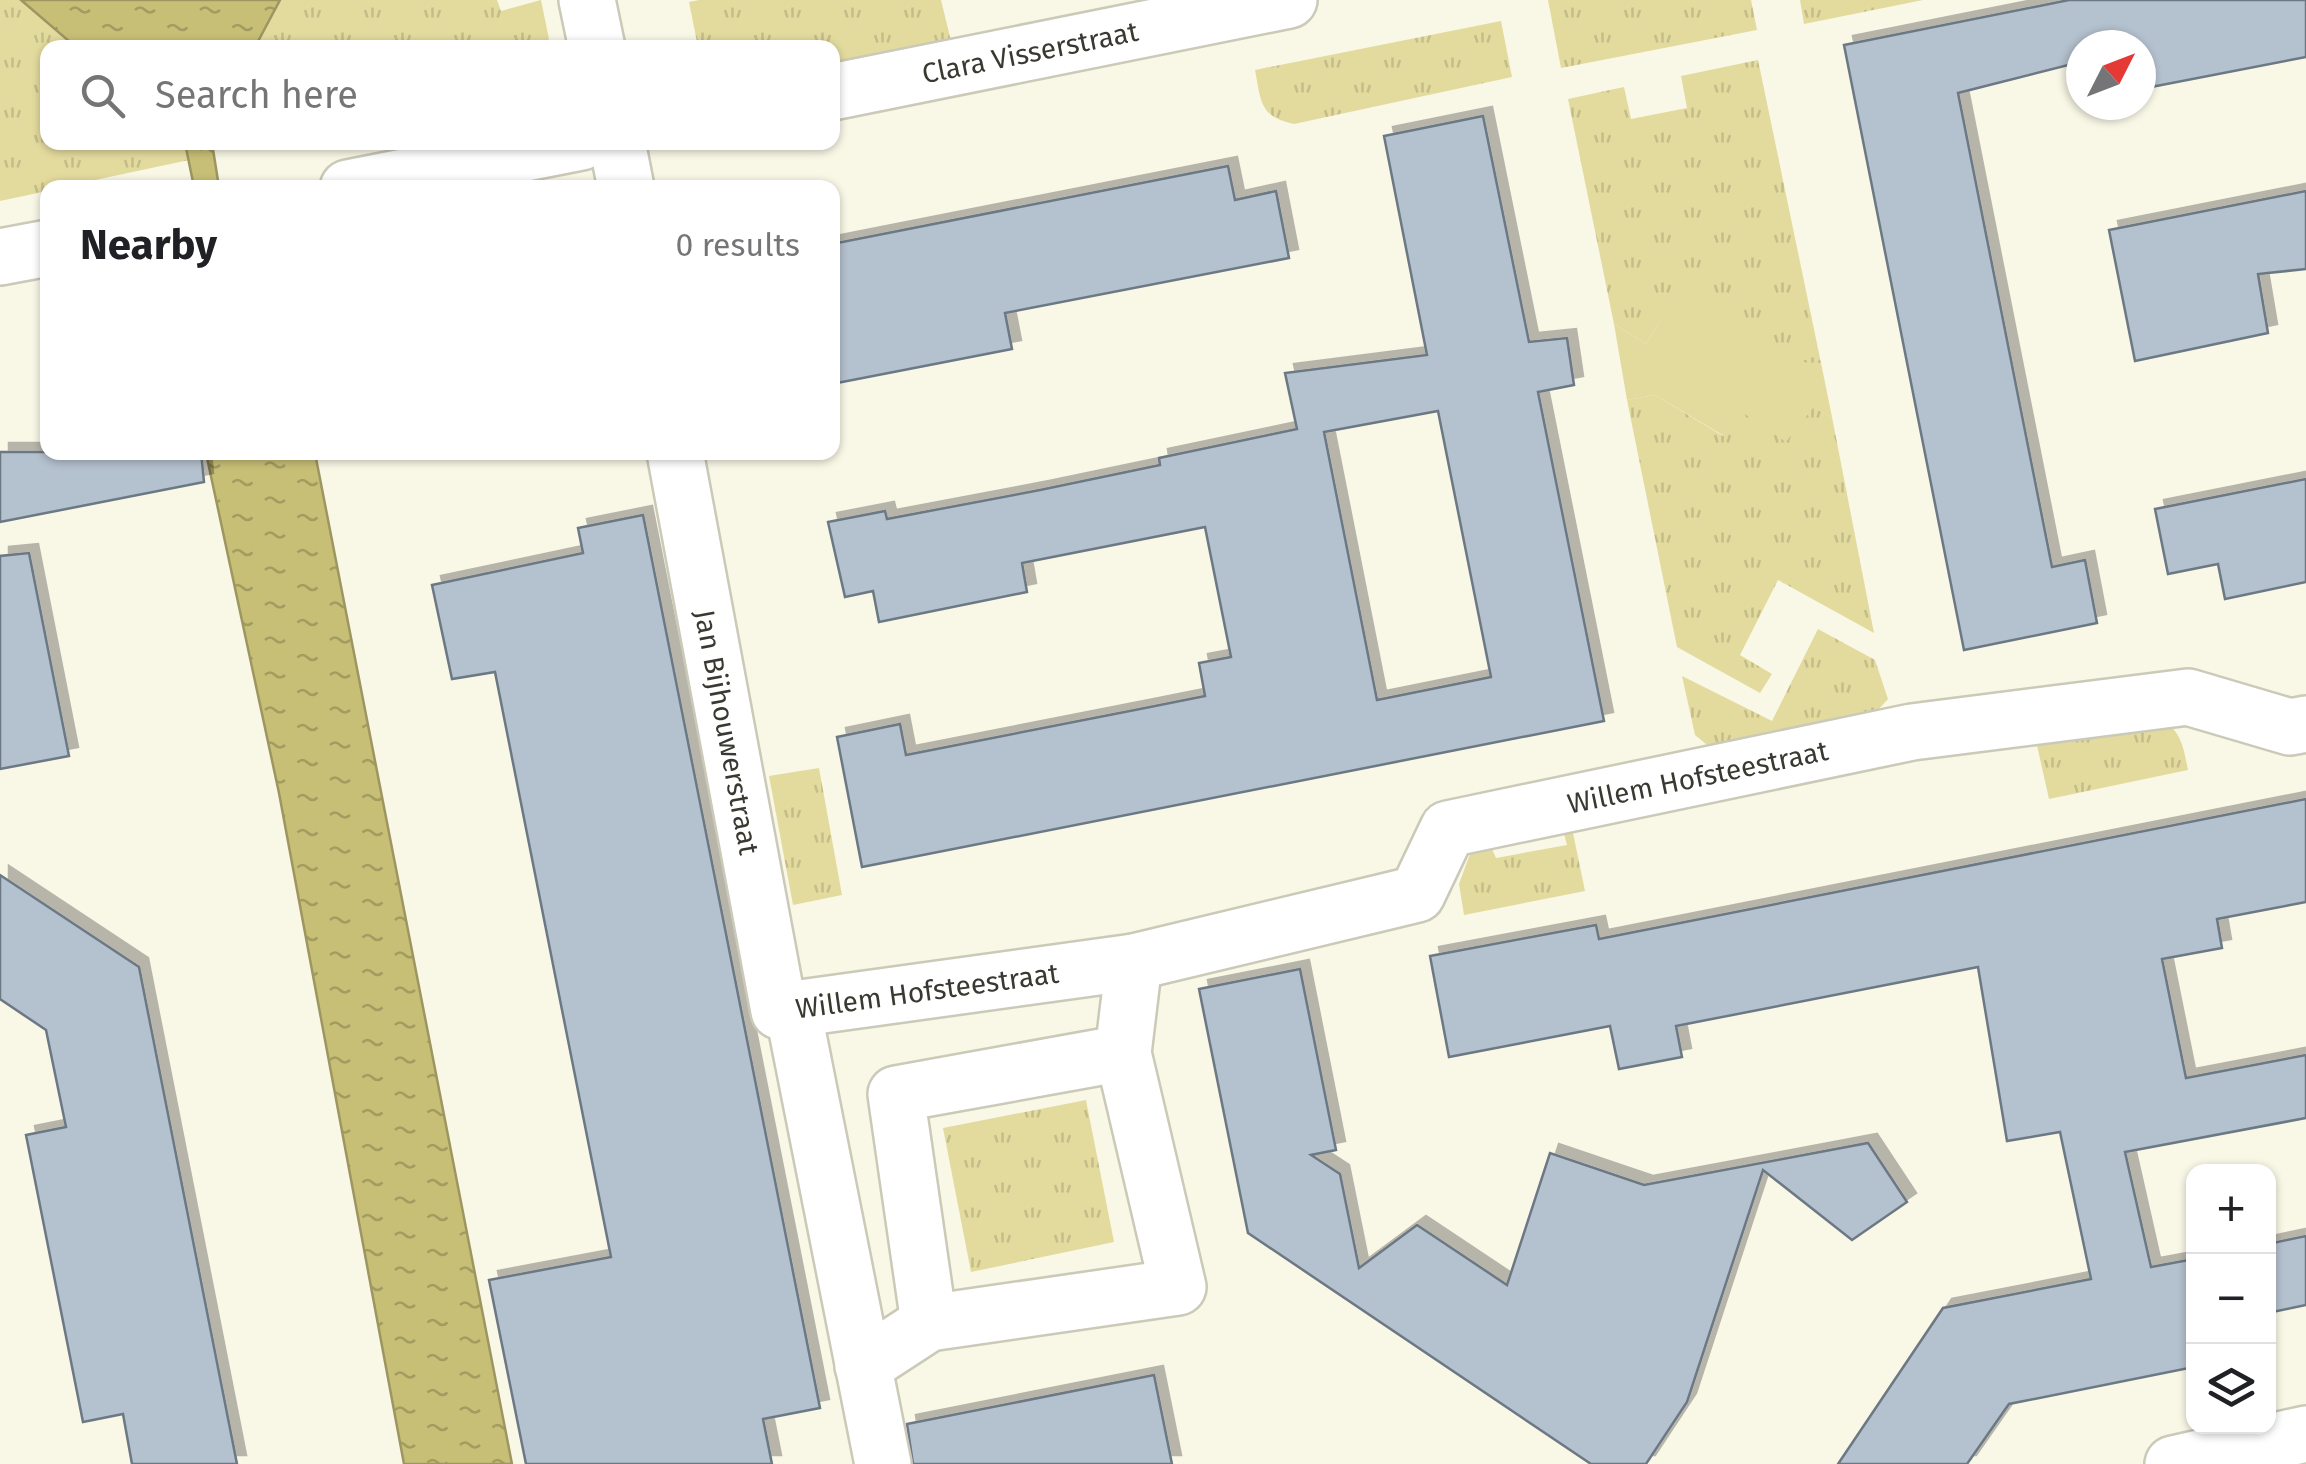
<!DOCTYPE html>
<meta charset="utf-8">
<style>
:root{--surface:#fff;--page:#f6f6f6;--text:#202124;--muted:#757577;--line:#e0e0e0}
body{margin:0;font-family:"Fira Sans",sans-serif;background:var(--page);color:var(--text)}
.controls{position:absolute;right:30px;bottom:30px;display:grid;overflow:hidden;border-radius:20px;box-shadow:0 2px 8px #0004}
.controls button{width:90px;height:90px;display:grid;place-items:center;padding:0;border:0;border-bottom:2px solid var(--line);background:var(--surface);color:var(--text);font:50px sans-serif}
.compass{position:absolute;left:2066px;top:30px;width:90px;height:90px;border-radius:50%;background:var(--surface);box-shadow:0 2px 8px #0004;rotate:48deg}
.list{margin:0;padding:0;list-style:none}
h2{display:flex;justify-content:space-between;align-items:center;height:130px;margin:0;padding:0 40px;font-size:42px}
h2 small{font-size:32px;font-weight:400;color:var(--muted)}
.icon{flex:none;width:55px;height:55px;fill:none;stroke:currentColor;stroke-width:2;stroke-linecap:round;stroke-linejoin:round}
.map{position:relative;flex:none;width:2306px;height:1464px;overflow:hidden}
.search{position:absolute;background:var(--surface);box-shadow:0 2px 8px #0004;left:40px;top:40px;width:800px;height:110px;display:flex;align-items:center;gap:25px;box-sizing:border-box;padding:0 35px;border-radius:20px;color:var(--muted);font-size:38px}
.panel{position:absolute;background:var(--surface);box-shadow:0 2px 8px #0004;left:40px;top:180px;width:800px;height:280px;border-radius:20px}
.map>svg:first-child{display:block}
</style>
<div class="map">
<svg width="2306" height="1464" viewBox="0 0 2306 1464">
<defs>
<pattern id="grass-tufts" width="24" height="20" patternUnits="userSpaceOnUse" patternTransform="scale(2.5)"><rect width="24" height="20" fill="#e3db9e"/><path d="M3 7l-1-3M5 7V3M7 7l1-3M15 17l-1-3M17 17v-4M19 17l1-3" fill="none" stroke="#c4bd89"/></pattern>
<pattern id="water-ripples" width="26" height="14" patternUnits="userSpaceOnUse" patternTransform="scale(2.5)"><rect width="26" height="14" fill="#c8bf76"/><path d="M2 4q2-2 4 0t4 0M15 11q2-2 4 0t4 0" fill="none" stroke="#a39c61"/></pattern>
<filter id="shadow"><feDropShadow dx="9" dy="-9" stdDeviation="0" flood-color="#0004"/></filter>
</defs>
<rect width="100%" height="100%" fill="#f9f7e6"/>
<g fill="url(#grass-tufts)">
<polygon points="0,0 21,0 77,47 48,48 48,142 185,143 189,160 62,187 48,188 47,191 0,201"/>
<polygon points="280,0 497,0 501,11 541,0 549,39 543,48 255,47"/>
<polygon points="699,0 941,0 951,41 833,64 832,48 698,47 689,2"/>
<polygon points="1548,0 1751,0 1757,30 1561,68"/>
<polygon points="1800,0 1923,0 1804,24"/>
<path d="M1501 21 1512 77 1294 124C1259 117 1261 100 1255 70Z"/>
<polygon points="1758,60 1821,363 1798,363 1680,290 1646,344 1614,324 1568,99 1624,87 1631,119 1687,108 1681,76"/>
<polygon points="1655,395 1723,436 1741,412 1814,408 1832,417 1874,633 1778,580 1740,655 1772,674 1760,693 1677,647 1627,400"/>
<polygon points="1818,629 1875,660 1888,699 1875,713 1712,749 1695,735 1682,676 1772,721"/>
<path d="M2163 720C2182 732 2184 750 2188 770L2049 799 2036 741Z"/>
<polygon points="819,768 842,895 793,905 769,776"/>
<polygon points="1573,833 1585,891 1464,915 1459,884 1470,854 1492,849 1496,858 1567,845 1564,834"/>
<polygon points="1086,1100 1114,1242 971,1272 943,1128"/>
</g>
<polygon fill="#e3db9e" points="1680,289 1798,362 1821,363 1832,417 1813,408 1786,442 1742,412 1724,436 1655,395 1627,400 1614,324 1646,344"/>
<g fill="url(#water-ripples)" stroke="#9d9661" stroke-width="2.5">
<polygon points="21,0 280,0 255,47 77,48"/>
<polygon points="185,143 212,143 219,187 194,187"/>
<polygon points="206,453 315,453 512,1464 404,1464 279,793"/>
</g>
<g fill="#b4c1ce" stroke="#6c7884" stroke-width="2.5" fill-rule="evenodd" filter="url(#shadow)">
<polygon points="2069,0 2306,0 2306,57 2141,89 2141,45 2081,45 2081,87 2076,63 1958,93 2052,567 2085,560 2097,623 1964,650 1844,45"/>
<path d="M1483 116 1529 342 1567 338 1574 385 1538 392 1604 721 862 867 837 737 900 724 906 755 1145 708 1205 696 1199 663 1231 657 1205 527 1022 563 1027 592 879 622 873 591 845 597 828 522 885 511 887 519 1040 490 1160 465 1159 458 1297 429 1285 373 1427 355 1384 136ZM1438 411 1491 677 1377 700 1324 432Z"/>
<polygon points="1228,166 1235,200 1276,191 1289,258 1005,313 1012,349 832,384 832,244"/>
<polygon points="2306,191 2306,269 2258,274 2268,333 2135,361 2109,230"/>
<polygon points="0,452 201,452 204,482 0,522"/>
<polygon points="2306,479 2306,582 2225,599 2218,564 2168,574 2155,509"/>
<polygon points="643,515 820,1408 763,1419 772,1464 526,1464 489,1280 611,1257 495,672 452,679 432,585 583,553 578,528"/>
<polygon points="29,553 69,756 0,769 0,556"/>
<polygon points="2306,799 2306,902 2217,919 2222,948 2162,959 2186,1078 2306,1055 2306,1118 2125,1152 2151,1267 2194,1259 2194,1367 2009,1404 1967,1464 1838,1464 1943,1308 2091,1279 2060,1132 2007,1141 1978,967 1676,1026 1682,1057 1619,1069 1610,1026 1449,1057 1430,956 1596,925 1599,939"/>
<polygon points="0,875 139,967 237,1464 132,1464 123,1414 83,1422 26,1135 66,1127 46,1030 0,999"/>
<polygon points="1300,969 1336,1150 1311,1155 1340,1174 1359,1268 1417,1225 1507,1285 1550,1153 1644,1185 1868,1143 1907,1202 1852,1240 1763,1170 1687,1402 1646,1464 1591,1464 1248,1233 1199,989"/>
<polygon points="2306,1236 2306,1305 2268,1313 2268,1244"/>
<polygon points="1154,1375 1172,1464 913,1464 907,1424"/>
</g>
<g fill="none" stroke-linecap="round" stroke-linejoin="round">
<defs>
<g id="minor">
<polyline points="587,0 597,48"/>
<path id="s1" d="M832 92 1289 0"/>
<polyline points="617,142 626,188"/>
<polyline points="348,188 581,142"/>
<polyline points="0,257 48,248"/>
<path id="s2" d="M675 452 779 1011 1134 962 1384 902 1417 894 1448 829 1912 732 2188 697 2290 727 2306 724"/>
<polyline points="793,1010 883,1464"/>
<polyline points="929,1323 896,1094 1123,1053"/>
<polyline points="863,1366 929,1323 1178,1287 1123,1053 1134,962"/>
<polyline points="2173,1464 2306,1434"/>
</g>
</defs>
<use href="#minor" stroke="#cbc9b8" stroke-width="60"/>
<use href="#minor" stroke="#fff" stroke-width="55"/>
</g>
<g text-anchor="middle" dominant-baseline="central" stroke-width="10" stroke-linejoin="round" paint-order="stroke">
<g font-size="28" fill="#393831" stroke="#fff">
<text stroke="none"><textPath href="#s1" startOffset="202">Clara Visserstraat</textPath></text>
<text stroke="none"><textPath href="#s2" startOffset="285">Jan Bijhouwerstraat</textPath></text>
<text stroke="none"><textPath href="#s2" startOffset="1545">Willem Hofsteestraat</textPath></text>
<text stroke="none"><textPath href="#s2" startOffset="718">Willem Hofsteestraat</textPath></text>
</g>
</g>
</svg>
<div class="controls">
<button>+</button>
<button>−</button>
<button><svg class="icon" aria-label="layers" viewBox="0 0 24 24"><path d="M12 4l9 5-9 5-9-5zM3 14l9 5 9-5"/></svg></button>
</div>
<svg class="compass" viewBox="-18 -18 36 36"><path d="M0-13l5 13h-10z" fill="#e53935"/><path d="M0 13l5-13h-10z" fill="#757577"/></svg>
<div class="search"><svg class="icon" aria-label="search" viewBox="0 0 24 24"><circle cx="10" cy="10" r="6"/><path d="M15 15l6 6"/></svg>Search here</div>
<section class="panel">
<h2>Nearby<small>0 results</small></h2>
<ul class="list">
</ul>
</section>
</div>
